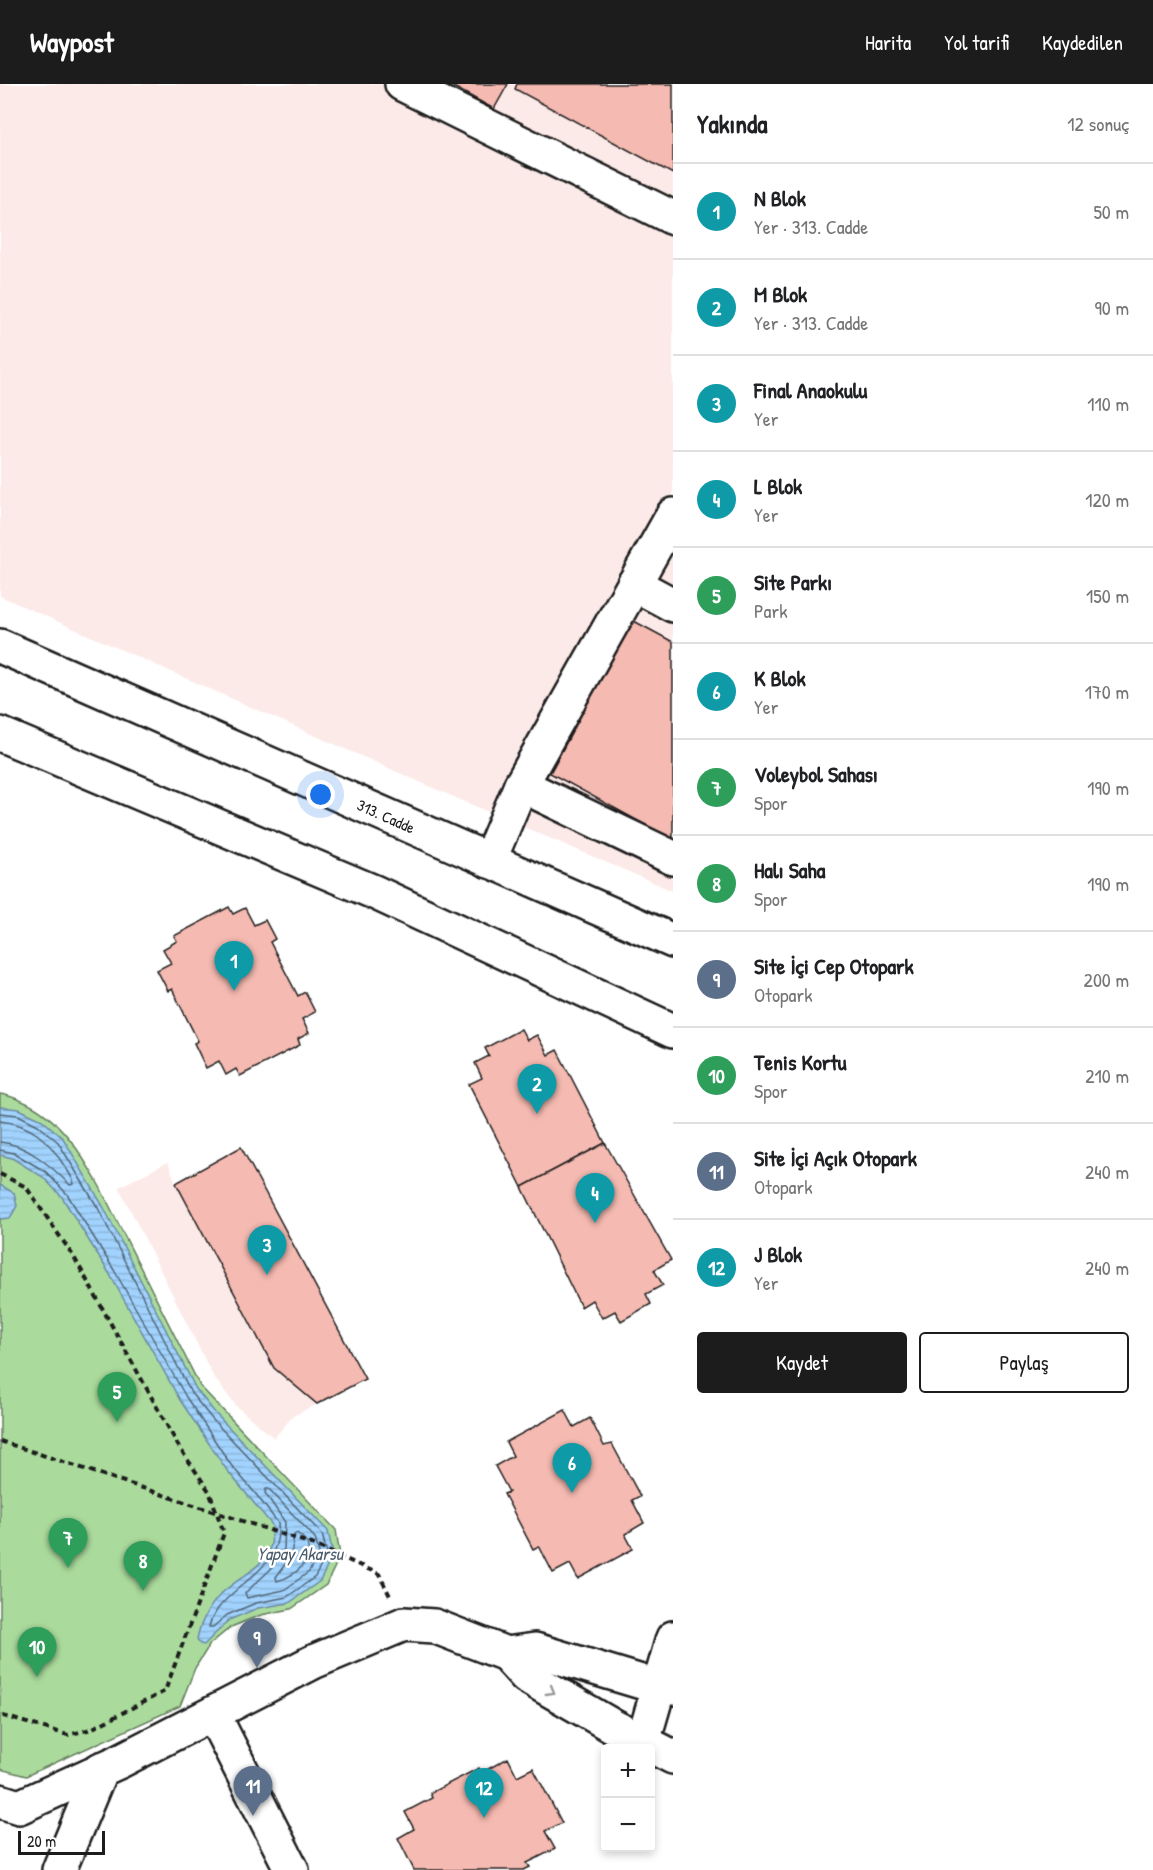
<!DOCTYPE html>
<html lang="tr">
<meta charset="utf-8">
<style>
:root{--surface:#fff;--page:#f2f2f2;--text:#202124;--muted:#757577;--line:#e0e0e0;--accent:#1c1c1c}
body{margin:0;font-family:"Patrick Hand",sans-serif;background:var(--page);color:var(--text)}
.controls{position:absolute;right:18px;bottom:18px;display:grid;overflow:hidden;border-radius:6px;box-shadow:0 3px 9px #0003}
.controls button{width:54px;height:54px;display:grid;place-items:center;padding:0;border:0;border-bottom:2px solid var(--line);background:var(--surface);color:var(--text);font:30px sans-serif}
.scale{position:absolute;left:18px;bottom:15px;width:87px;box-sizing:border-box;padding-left:6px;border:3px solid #1c1c1c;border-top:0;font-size:16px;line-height:21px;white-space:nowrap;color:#1c1c1c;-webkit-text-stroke:4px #fff;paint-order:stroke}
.you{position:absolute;left:321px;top:711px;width:21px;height:21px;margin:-15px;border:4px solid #fff;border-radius:50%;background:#1a73e8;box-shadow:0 0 0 9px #1a73e833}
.badge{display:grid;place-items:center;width:39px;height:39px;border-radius:50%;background:var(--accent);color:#fff;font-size:20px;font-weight:700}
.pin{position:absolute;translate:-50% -50px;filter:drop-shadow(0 2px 3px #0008)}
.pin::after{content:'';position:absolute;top:32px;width:21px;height:18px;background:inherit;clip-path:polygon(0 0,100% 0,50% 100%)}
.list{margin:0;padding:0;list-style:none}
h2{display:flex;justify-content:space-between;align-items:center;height:78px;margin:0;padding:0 24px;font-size:26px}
h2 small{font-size:20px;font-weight:400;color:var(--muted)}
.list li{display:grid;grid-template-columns:39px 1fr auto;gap:18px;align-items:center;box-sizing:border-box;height:96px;padding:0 24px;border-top:2px solid var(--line)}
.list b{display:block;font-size:22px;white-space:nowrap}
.list p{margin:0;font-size:20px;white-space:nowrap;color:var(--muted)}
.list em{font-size:20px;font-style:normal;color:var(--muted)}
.actions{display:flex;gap:12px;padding:18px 24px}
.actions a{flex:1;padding:14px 0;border:2px solid var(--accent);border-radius:6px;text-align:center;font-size:21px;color:var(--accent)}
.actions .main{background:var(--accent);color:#fff}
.map{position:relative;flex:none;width:673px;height:1786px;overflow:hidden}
header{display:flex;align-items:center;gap:36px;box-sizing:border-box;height:84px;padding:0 30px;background:var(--accent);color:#fff}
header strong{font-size:28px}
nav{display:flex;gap:33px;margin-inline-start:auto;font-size:21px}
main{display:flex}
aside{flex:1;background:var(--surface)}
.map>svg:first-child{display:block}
</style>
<header>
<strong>Waypost</strong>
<nav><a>Harita</a><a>Yol tarifi</a><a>Kaydedilen</a></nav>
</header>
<main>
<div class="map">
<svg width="673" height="1786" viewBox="0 0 673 1786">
<defs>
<pattern id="water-rules" width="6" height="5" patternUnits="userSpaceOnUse" patternTransform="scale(1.5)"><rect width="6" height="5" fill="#a1d3fe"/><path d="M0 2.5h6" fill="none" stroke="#8ab5d9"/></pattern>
</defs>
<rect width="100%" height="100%" fill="#fff"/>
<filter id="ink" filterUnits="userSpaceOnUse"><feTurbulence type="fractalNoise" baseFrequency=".0167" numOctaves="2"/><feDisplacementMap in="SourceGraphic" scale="12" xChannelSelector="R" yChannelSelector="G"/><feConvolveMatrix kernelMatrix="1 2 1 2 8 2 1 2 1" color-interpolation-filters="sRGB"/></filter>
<g filter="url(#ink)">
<g fill="#fceae8">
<polygon points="0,0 673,0 673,807 456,714 0,512"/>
<polygon points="168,1078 176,1099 274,1284 317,1320 293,1332 274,1354 236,1322 213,1292 119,1103"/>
</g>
<path fill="#aadb9c" stroke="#637c5c" stroke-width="1.5" d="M0 1010C8 1011 15 1014 22 1017 60 1033 81 1069 100 1103L200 1302 336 1446 340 1472 326 1501 291 1525 261 1531 231 1543 210 1560 195 1584 180 1622 26 1692 0 1685Z"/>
<g fill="url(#water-rules)" stroke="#6c8aa4" stroke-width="1.5">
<path d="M0 1023 19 1025 42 1036 63 1054 103 1122 196 1305 216 1330 328 1447 333 1471 320 1497 289 1519 258 1524 229 1536 204 1561 200 1560 197 1556C199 1540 210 1521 221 1510 236 1495 266 1483 271 1460 272 1454 272 1447 272 1441L226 1385 180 1316 109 1189 62 1113 43 1093 12 1074 0 1071Z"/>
<polygon points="0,1101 14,1109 17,1122 10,1134 0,1135"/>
</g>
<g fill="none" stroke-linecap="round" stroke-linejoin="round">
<g stroke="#516576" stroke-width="1.5">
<path d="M0 1029 18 1031 38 1041 58 1058 98 1124 191 1309 212 1335 322 1450 327 1470 315 1493 287 1513 256 1519 227 1531 213 1543H209C210 1536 214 1532 217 1526 239 1495 282 1485 278 1439L255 1409 231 1381 186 1313 114 1186 67 1110 46 1088 14 1069 0 1066"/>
<path d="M0 1037C30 1040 48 1055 63 1080 67 1086 73 1093 74 1100L70 1101C52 1083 27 1060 0 1058"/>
<polygon points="266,1405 269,1405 315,1454 319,1469 309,1488 284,1506 247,1514 245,1509 272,1484 284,1465 285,1438 265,1409"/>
<path d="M297 1449C323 1467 299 1492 277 1497L276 1493 291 1472 294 1451Z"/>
</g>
</g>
<g fill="#f5bab1" stroke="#1c1c1c" stroke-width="1.5">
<polygon points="448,0 508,0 494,25"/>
<polygon points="517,0 673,0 673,90 515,5"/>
<polygon points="632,536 673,558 673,756 550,689"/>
<polygon points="229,823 233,830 245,824 254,841 265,836 275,855 270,858 298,912 305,908 315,928 302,935 309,949 298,955 300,961 240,992 236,985 226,991 219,977 206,984 194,959 198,957 172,905 168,907 157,886 171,879 163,865 177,857 174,852"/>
<polygon points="521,945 527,956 537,951 548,971 557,966 605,1059 522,1103 469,1000 482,994 475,979 489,972 485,964"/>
<polygon points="605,1059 671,1176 654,1186 663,1201 646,1210 651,1220 621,1237 615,1227 602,1234 592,1216 581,1223 522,1103"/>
<polygon points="241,1063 365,1295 317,1320 274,1284 176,1099"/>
<polygon points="565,1326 574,1343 590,1334 604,1362 612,1360 640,1412 632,1416 644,1439 625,1450 633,1465 578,1495 570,1480 553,1489 539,1462 533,1465 504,1410 509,1408 495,1382 513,1372 506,1358"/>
<polygon points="508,1674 517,1692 533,1684 562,1739 545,1747 555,1765 527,1779 530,1783 524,1786 414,1786 398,1754 414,1745 405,1728 432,1714 430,1709 479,1684 481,1689"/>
</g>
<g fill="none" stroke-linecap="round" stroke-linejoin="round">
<defs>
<g id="minor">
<polyline points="402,0 673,134"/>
<polyline points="634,500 673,521"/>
<polyline points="0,650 374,808 673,947"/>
<polyline points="521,701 673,774"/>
<polyline points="489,777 521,701 673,431"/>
<polyline points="506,1570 535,1566 658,1603 673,1604"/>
<polyline points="213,1630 292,1786"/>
<polyline points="643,1658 673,1554"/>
<polyline points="0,1717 19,1723 118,1678 313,1578 404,1540 434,1542 506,1570 526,1592 614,1643 673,1673"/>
<polyline points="59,1786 101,1685"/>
</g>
<polyline id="major" points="0,562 673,857"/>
</defs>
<use href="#minor" stroke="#1c1c1c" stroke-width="38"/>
<use href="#major" stroke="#1c1c1c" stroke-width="38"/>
<g stroke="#1c1c1c" stroke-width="4" stroke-dasharray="6 4.5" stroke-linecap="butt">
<polyline points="0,1090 26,1103 74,1173 179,1363 209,1407 224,1449 165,1607 91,1645 68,1651 0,1631"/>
<polyline points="0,1357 312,1460 379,1490 391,1514"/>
</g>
<use href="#minor" stroke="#fff" stroke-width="33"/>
<use href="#major" stroke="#fff" stroke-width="33"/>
</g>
<defs><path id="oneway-chevron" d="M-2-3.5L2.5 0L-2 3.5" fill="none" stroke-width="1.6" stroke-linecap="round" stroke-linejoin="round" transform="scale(1.5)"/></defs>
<use stroke="#999" href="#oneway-chevron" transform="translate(551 1607) rotate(30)"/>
</g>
<g text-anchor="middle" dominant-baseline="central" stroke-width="5" stroke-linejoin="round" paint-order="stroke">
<g font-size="16" fill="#1c1c1c" stroke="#fff">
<text transform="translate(386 732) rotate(24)">313. Cadde</text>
</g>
<g font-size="18" font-style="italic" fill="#4b5c6b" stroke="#fff">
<text x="300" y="1469">Yapay Akarsu</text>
</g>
</g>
</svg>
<div class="controls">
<button>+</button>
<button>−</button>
</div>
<div class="scale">20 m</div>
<div class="you"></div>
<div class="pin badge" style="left:234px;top:907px;background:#0f9aa8">1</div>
<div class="pin badge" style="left:537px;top:1030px;background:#0f9aa8">2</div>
<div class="pin badge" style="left:267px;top:1191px;background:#0f9aa8">3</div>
<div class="pin badge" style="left:595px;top:1139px;background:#0f9aa8">4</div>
<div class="pin badge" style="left:117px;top:1338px;background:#2e9e5b">5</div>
<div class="pin badge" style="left:572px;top:1409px;background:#0f9aa8">6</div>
<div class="pin badge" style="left:68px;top:1484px;background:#2e9e5b">7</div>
<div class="pin badge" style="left:143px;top:1507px;background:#2e9e5b">8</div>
<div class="pin badge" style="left:257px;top:1584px;background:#5c6f8a">9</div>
<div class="pin badge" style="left:37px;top:1593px;background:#2e9e5b">10</div>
<div class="pin badge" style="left:253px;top:1732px;background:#5c6f8a">11</div>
<div class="pin badge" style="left:484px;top:1734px;background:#0f9aa8">12</div>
</div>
<aside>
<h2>Yakında<small>12 sonuç</small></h2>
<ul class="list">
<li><span class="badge" style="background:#0f9aa8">1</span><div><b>N Blok</b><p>Yer · 313. Cadde</p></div><em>50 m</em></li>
<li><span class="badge" style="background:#0f9aa8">2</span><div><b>M Blok</b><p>Yer · 313. Cadde</p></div><em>90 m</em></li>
<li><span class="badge" style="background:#0f9aa8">3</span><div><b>Final Anaokulu</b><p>Yer</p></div><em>110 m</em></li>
<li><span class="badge" style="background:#0f9aa8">4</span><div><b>L Blok</b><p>Yer</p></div><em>120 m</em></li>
<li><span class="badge" style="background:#2e9e5b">5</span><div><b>Site Parkı</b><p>Park</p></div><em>150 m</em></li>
<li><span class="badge" style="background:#0f9aa8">6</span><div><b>K Blok</b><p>Yer</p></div><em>170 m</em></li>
<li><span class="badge" style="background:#2e9e5b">7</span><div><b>Voleybol Sahası</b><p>Spor</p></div><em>190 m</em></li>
<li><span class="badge" style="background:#2e9e5b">8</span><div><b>Halı Saha</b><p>Spor</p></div><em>190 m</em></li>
<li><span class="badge" style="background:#5c6f8a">9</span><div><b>Site İçi Cep Otopark</b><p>Otopark</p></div><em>200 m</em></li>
<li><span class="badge" style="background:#2e9e5b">10</span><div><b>Tenis Kortu</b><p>Spor</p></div><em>210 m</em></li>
<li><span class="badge" style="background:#5c6f8a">11</span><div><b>Site İçi Açık Otopark</b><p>Otopark</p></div><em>240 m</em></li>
<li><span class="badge" style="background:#0f9aa8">12</span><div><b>J Blok</b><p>Yer</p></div><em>240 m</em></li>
</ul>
<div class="actions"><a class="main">Kaydet</a><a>Paylaş</a></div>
</aside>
</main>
